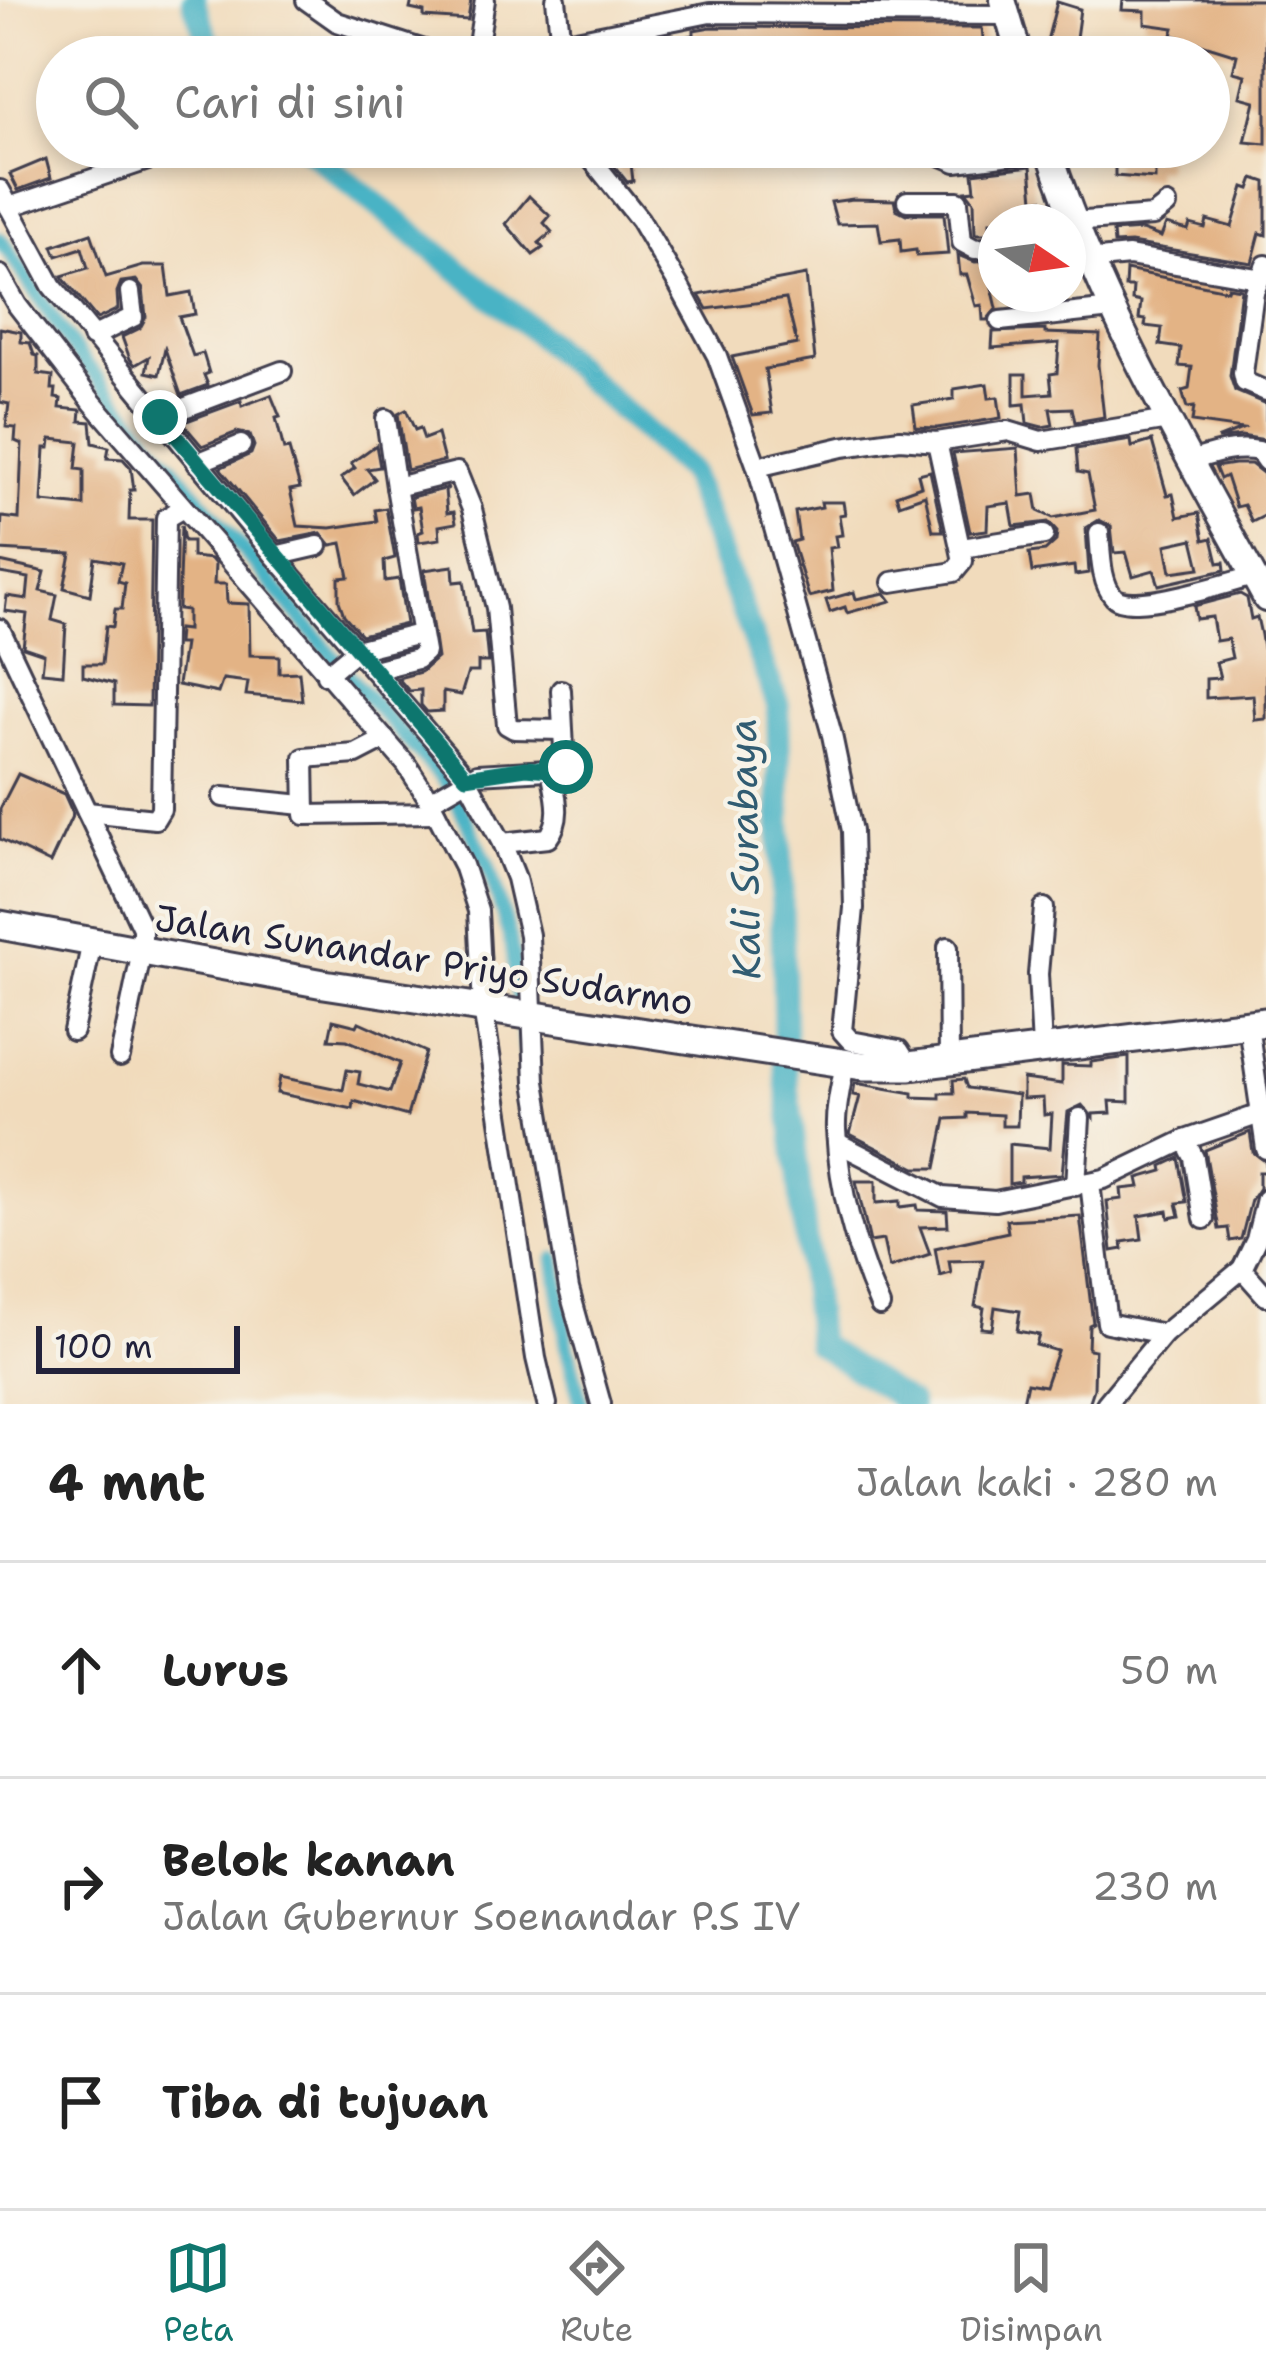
<!DOCTYPE html>
<html lang="id">
<meta charset="utf-8">
<style>
:root{--surface:#fff;--page:#f2f2f2;--text:#222;--muted:#767676;--line:#e0e0e0;--accent:#0f766e}
body{margin:0;font-family:"Shantell Sans",sans-serif;background:var(--page);color:var(--text)}
.compass{position:absolute;left:978px;top:204px;width:108px;height:108px;border-radius:50%;background:var(--surface);box-shadow:0 6px 18px #0003;rotate:103deg}
.scale{position:absolute;left:36px;bottom:30px;width:204px;box-sizing:border-box;padding-left:12px;border:6px solid #22223b;border-top:0;font-size:33px;line-height:42px;white-space:nowrap;color:#22223b;-webkit-text-stroke:9px #f7f3e8;paint-order:stroke}
.stop{position:absolute;width:36px;height:36px;margin:-27px;border:9px solid #0f766e;border-radius:50%;background:#fff}
.stop.end{background:#0f766e;border-color:#fff;box-shadow:0 3px 12px #0008}
.list{margin:0;padding:0;list-style:none}
h2{display:flex;justify-content:space-between;align-items:center;height:156px;margin:0;padding:0 48px;font-size:51px}
h2 small{font-size:39px;font-weight:400;color:var(--muted)}
.list li{display:grid;grid-template-columns:78px 1fr auto;gap:36px;align-items:center;box-sizing:border-box;height:216px;padding:0 48px;border-top:3px solid var(--line)}
.list b{display:block;font-size:45px;white-space:nowrap}
.list p{margin:0;font-size:39px;white-space:nowrap;color:var(--muted)}
.list em{font-size:39px;font-style:normal;color:var(--muted)}
.icon{flex:none;width:66px;height:66px;fill:none;stroke:currentColor;stroke-width:2;stroke-linecap:round;stroke-linejoin:round}
.map{position:relative;flex:none;width:1266px;height:1404px;overflow:hidden}
.search{position:absolute;background:var(--surface);box-shadow:0 6px 18px #0003;left:36px;right:36px;top:36px;height:132px;display:flex;align-items:center;gap:30px;box-sizing:border-box;padding:0 42px;border-radius:66px;color:var(--muted);font-size:45px}
.sheet{height:804px;background:var(--surface)}
nav{display:flex;justify-content:space-around;align-items:center;box-sizing:border-box;height:168px;border-top:3px solid var(--line);background:var(--surface);font-size:33px;color:var(--muted)}
nav a{display:grid;justify-items:center;gap:6px}
nav .on{color:var(--accent)}
.map>svg:first-child{display:block}
</style>
<div class="map">
<svg width="1266" height="1404" viewBox="0 0 1266 1404">
<rect width="100%" height="100%" fill="#f7f3e8"/>
<filter id="ink" filterUnits="userSpaceOnUse"><feTurbulence type="fractalNoise" baseFrequency=".00833" numOctaves="2"/><feDisplacementMap in="SourceGraphic" scale="24" xChannelSelector="R" yChannelSelector="G"/><feConvolveMatrix kernelMatrix="1 2 1 2 8 2 1 2 1" color-interpolation-filters="sRGB"/></filter>
<filter id="wash" filterUnits="userSpaceOnUse"><feTurbulence type="fractalNoise" baseFrequency=".004" numOctaves="4" result="noise"/><feDisplacementMap in="SourceGraphic" scale="48" xChannelSelector="R" yChannelSelector="G"/><feGaussianBlur stdDeviation="2.7" result="paint"/><feColorMatrix in="noise" values="0 0 0 0 0 0 0 0 0 0 0 0 0 0 0 0 0 1.4 0 .05"/><feComposite in="paint" operator="in"/></filter>
<g filter="url(#wash)">
<rect width="100%" height="100%" fill="#f1dbbc"/>
<g fill="none" stroke-linecap="round" stroke-linejoin="round">
<g stroke="#48b3c5" stroke-width="15">
<polyline points="0,239 75,351 356,684 450,787 488,865 510,938 527,1057"/>
<polyline points="555,1259 567,1345 581,1404"/>
</g>
<g stroke="#48b3c5" stroke-width="24">
<polyline points="193,0 214,57"/>
<polyline points="305,147 527,325 690,472 778,705 785,1064 818,1344 910,1404"/>
</g>
</g>
<g id="blocks">
<g fill="#e3b385" fill-rule="evenodd">
<polygon points="412,0 471,0 468,20 424,17 424,12 410,9"/>
<polygon points="1123,0 1266,0 1266,144 1245,142 1255,101 1240,97 1245,75 1233,72 1237,55 1172,35 1174,28 1145,24 1145,11 1122,10"/>
<polygon points="1057,2 1080,9 1076,38 1097,42 1094,57 1059,57 1060,46 1047,41"/>
<polygon points="711,27 982,28 985,57 827,57 827,53 796,51 796,56 783,57 744,54 658,57 655,43 694,35 694,30"/>
<polygon points="606,147 673,147 674,157 631,164 633,181 627,182 608,158"/>
<polygon points="1143,157 1166,158 1165,169 1155,168 1155,179 1115,176 1115,160 1142,160"/>
<polygon points="46,159 51,178 18,190 10,174"/>
<polygon points="1031,166 1034,200 1042,199 1045,222 990,222 990,234 975,234 974,201 966,191 975,190 973,173"/>
<polygon points="1254,178 1266,182 1266,235 1260,233 1252,263 1131,243 1114,244 1113,232 1142,230 1161,237 1166,224 1188,230 1190,224 1205,228 1207,220 1232,227 1244,187 1250,189"/>
<polygon points="529,196 550,216 544,223 552,232 539,243 543,248 533,255 506,224"/>
<polygon points="853,199 894,200 896,209 906,214 944,214 948,254 917,256 916,250 901,252 900,239 881,241 878,223 837,224 831,202"/>
<polygon points="91,233 106,277 143,266 166,266 170,296 191,292 195,314 179,317 193,356 203,353 209,373 204,375 208,385 181,395 165,349 159,375 146,372 149,357 135,365 130,359 122,337 140,328 146,317 143,289 136,280 121,282 117,292 118,309 97,319 63,278 62,276 88,268 82,248 57,256 53,246"/>
<polygon points="958,255 975,262 995,261 996,278 990,279 997,308 987,320 983,320 982,305 976,306 967,275 960,275"/>
<polygon points="1126,270 1227,290 1228,287 1241,289 1230,376 1235,391 1266,404 1266,440 1241,436 1217,439 1242,429 1192,422 1194,407 1187,408 1182,391 1189,389 1192,367 1179,366 1181,348 1160,345 1162,328 1145,326 1146,320 1139,319 1141,302 1132,300 1133,287 1125,287"/>
<polygon points="806,275 815,360 765,369 772,413 753,415 732,357 797,344 786,299 707,309 699,295"/>
<path d="M0 328 21 332V342L30 343 34 355 38 356V374L53 376 52 389H56L55 398 61 399 60 408 81 410 80 421 91 422 93 443 109 447 107 458 123 459 131 468 134 490H130L129 520H152L149 706 114 705V684L83 676V664H102L106 626 113 627 115 609H122L125 583 118 581 122 563 95 558 90 595 64 588 71 554 0 550 2 517 19 519 22 444 15 441 16 428 6 427 9 404 0 402ZM51 439 79 442 76 469 84 470V506L42 502 45 448H50Z"/>
<polygon points="1045,330 1045,333 1100,335 1098,365 1104,417 1075,422 1072,408 1050,409 1053,425 1042,427 1027,423 1025,404 1014,405 1014,374 1026,374 1026,395 1052,393 1050,374 1057,373 1059,343 992,348 993,332"/>
<polygon points="987,384 989,398 998,397 1001,418 937,428 916,427 913,405 954,399 954,389"/>
<polygon points="271,395 280,417 276,418 284,450 289,449 300,488 290,490 298,526 331,528 377,521 375,510 386,508 395,558 384,561 385,581 399,579 406,624 361,635 344,615 339,601 339,578 349,577 342,543 331,545 321,533 280,541 220,468 251,454 254,446 250,435 237,432 202,446 185,426 184,422 241,401 242,406"/>
<polygon points="406,410 415,430 420,428 424,439 437,434 444,461 407,470 398,414"/>
<path d="M1131 440 1132 447 1152 441 1167 495 1173 494 1178 517 1199 513 1204 540 1212 538 1218 563 1224 562 1225 570 1159 585 1154 570 1133 576 1126 552 1114 553 1111 526 1099 520 1086 528 1089 573 1075 575 1074 566 1032 572 1029 553 1045 551 1056 541 1057 532 1048 522 1014 526 1010 503 988 506 987 530 970 532 953 453 1018 448 1021 496 1035 494 1038 511 1053 518 1095 510 1088 474 1078 472 1076 449ZM1193 539 1200 568 1171 572 1166 545Z"/>
<polygon points="376,445 380,467 367,469 375,479 354,495 341,478 355,468 351,463"/>
<polygon points="1234,464 1251,464 1264,474 1266,515 1252,522 1244,505 1236,507 1226,476 1220,479 1215,467"/>
<polygon points="930,471 943,531 933,531 925,495 899,504 896,495 921,486 918,474"/>
<polygon points="449,488 445,490 447,513 454,512 456,523 439,526 440,539 419,542 418,533 423,531 419,507 413,508 411,497"/>
<polygon points="821,502 843,502 845,514 839,515 842,535 835,536 837,547 829,548 833,591 809,597 792,542 799,540 795,512 822,507"/>
<polygon points="181,525 184,541 192,541 192,557 211,559 215,564 214,584 226,584 227,603 249,604 250,655 279,656 279,673 299,672 302,700 246,695 248,682 223,679 218,693 178,685 184,644 177,644 178,629 187,630 187,610 178,609"/>
<polygon points="0,562 45,572 40,591 57,595 52,620 66,624 63,674 42,672 44,654 23,647 27,614 5,611 7,596 27,599 29,578 0,573"/>
<polygon points="453,566 454,582 464,581 472,633 485,632 488,662 478,662 478,672 468,672 461,695 443,692 443,711 427,712 421,705 421,690 409,691 398,678 421,672 437,658 424,570"/>
<polygon points="854,592 856,599 885,593 891,601 847,613 845,607 830,612 826,600"/>
<polygon points="1240,594 1247,598 1251,619 1257,617 1261,635 1266,666 1266,719 1255,720 1253,695 1206,698 1206,679 1220,678 1216,662 1232,658 1228,639 1216,641 1212,617 1196,619 1194,606"/>
<polygon points="18,774 64,794 73,814 50,863 0,839 0,809"/>
<polygon points="333,1020 357,1026 359,1022 426,1052 407,1116 354,1101 353,1109 277,1093 280,1077 343,1090 347,1070 360,1072 358,1084 390,1092 400,1063 347,1040 329,1039"/>
<polygon points="1129,1057 1129,1102 1110,1101 1111,1113 1093,1114 1093,1118 1082,1105 1068,1112 1062,1174 1021,1177 1021,1182 1009,1184 1009,1144 1050,1148 1052,1114 1044,1115 1043,1098 1023,1099 1023,1079 1062,1084 1062,1065 1091,1066 1091,1062"/>
<polygon points="964,1079 967,1088 1018,1095 1017,1126 1002,1126 1002,1115 967,1113 967,1118 946,1119 936,1168 916,1168 850,1134 860,1096 853,1095 855,1083 913,1093 913,1097 940,1098 940,1093 954,1093 953,1080"/>
<polygon points="1250,1132 1253,1152 1266,1162 1266,1172 1259,1172 1259,1188 1251,1200 1241,1239 1230,1241 1228,1228 1219,1229 1205,1150"/>
<polygon points="1179,1158 1187,1202 1177,1203 1180,1216 1169,1218 1168,1211 1139,1216 1142,1239 1122,1242 1123,1249 1112,1251 1107,1201 1122,1199 1121,1189 1140,1187 1138,1178 1163,1171 1162,1166"/>
<polygon points="856,1181 876,1181 876,1203 900,1201 900,1207 917,1205 918,1210 947,1211 948,1226 920,1227 930,1254 889,1268 883,1240 870,1242"/>
<polygon points="1080,1216 1093,1323 1089,1325 1088,1349 1095,1350 1094,1389 1089,1404 1030,1404 1023,1402 1027,1383 1045,1386 1057,1351 1036,1345 1039,1335 1017,1331 1020,1311 995,1307 992,1329 981,1328 984,1308 975,1306 983,1260 949,1261 951,1273 940,1276 935,1248 1008,1232 1006,1220"/>
</g>
</g>
</g>
<g filter="url(#ink)">
<use href="#blocks" fill-opacity="0" stroke="#413e4e" stroke-width="3"/>
<g fill="none" stroke-linecap="round" stroke-linejoin="round">
<defs>
<g id="minor">
<polyline points="306,0 337,22 446,57"/>
<polyline points="556,0 561,43"/>
<polyline points="476,57 485,0"/>
<polyline points="502,57 513,48 528,55"/>
<polyline points="525,57 561,43 710,13 1007,15"/>
<polyline points="582,147 640,220 679,286 717,356 757,467 832,735 852,831 854,908 842,1031 851,1041 899,1050 909,1066"/>
<polyline points="938,147 942,156 956,162 1049,150"/>
<polyline points="0,190 52,286 275,556 466,777 502,843 516,878 529,935 535,1082 569,1289 601,1404"/>
<polyline points="907,201 958,201 962,242 975,249 996,247"/>
<polyline points="9,207 160,156"/>
<polyline points="1072,222 1153,216 1167,205"/>
<polyline points="1089,260 1129,256 1257,278"/>
<polyline points="1266,265 1254,292 1243,373 1245,382 1266,391"/>
<polyline points="0,275 17,305 93,403 406,764 430,801 463,865 478,911 483,1008 536,1358 547,1404"/>
<polyline points="1000,321 1112,309"/>
<polyline points="92,337 133,317 130,292"/>
<polyline points="160,417 282,371"/>
<polyline points="386,419 396,487"/>
<path d="M1190 461C1213 454 1234 446 1259 451L1266 461"/>
<polyline points="197,463 241,445"/>
<polyline points="757,467 842,447 900,439 937,442 1008,431 1041,441 1168,420"/>
<path d="M1099 533C1101 552 1100 582 1114 597 1131 614 1229 583 1253 576"/>
<polyline points="962,548 1044,535"/>
<polyline points="275,556 318,546"/>
<polyline points="892,582 954,572 963,561 937,442"/>
<polyline points="0,629 142,928 142,951 120,1057"/>
<polyline points="374,670 417,659 425,652 396,487 457,472 472,509 496,608 507,725 514,729 562,730"/>
<polyline points="326,675 356,650 420,634"/>
<polyline points="385,739 356,754 304,758 305,815 436,813"/>
<polyline points="223,797 303,805"/>
<polyline points="430,801 477,774 565,769 561,690"/>
<polyline points="87,812 155,819 161,809 166,518 183,508"/>
<path d="M502 843 548 838C564 818 555 793 551 770"/>
<polyline points="948,947 949,1060"/>
<polyline points="1248,1025 1266,1149"/>
<polyline points="73,1031 92,942"/>
<polyline points="1042,1048 1038,974 1044,908"/>
<path d="M845 1064C841 1085 835 1108 836 1130 839 1189 856 1252 880 1306"/>
<polyline points="1185,1140 1194,1158 1204,1219"/>
<polyline points="838,1143 943,1197 995,1201 1104,1179 1185,1140 1266,1112"/>
<polyline points="1090,1183 1107,1323 1164,1334"/>
<polyline points="1076,1186 1080,1118"/>
<polyline points="1266,1199 1256,1240 1242,1269 1266,1296"/>
<polyline points="1106,1404 1164,1334 1242,1269"/>
</g>
<g id="major">
<polyline points="1003,0 1020,57"/>
<path d="M1048 147C1100 308 1186 452 1266 599"/>
</g>
<polyline id="highway" points="0,925 324,984 863,1066 909,1066 1266,1022"/>
</defs>
<use href="#minor" stroke="#413e4e" stroke-width="24"/>
<use href="#major" stroke="#413e4e" stroke-width="30"/>
<use href="#highway" stroke="#413e4e" stroke-width="33"/>
<use href="#minor" stroke="#fff" stroke-width="18"/>
<use href="#major" stroke="#fff" stroke-width="24"/>
<use href="#highway" stroke="#fff" stroke-width="27"/>
</g>
</g>
<g fill="none" stroke-linecap="round" stroke-linejoin="round" filter="url(#ink)">
<polyline stroke="#0f766e" stroke-width="15" points="160,417 466,777 526,768 561,771 566,767"/>
</g>
<g text-anchor="middle" dominant-baseline="central" stroke-width="9" stroke-linejoin="round" paint-order="stroke">
<g font-size="36" fill="#22223b" stroke="#f7f3e8">
<text transform="translate(424 960) rotate(9)">Jalan Sunandar Priyo Sudarmo</text>
</g>
<g font-size="39" font-style="italic" fill="#315c72" stroke="#f7f3e8">
<text transform="translate(744 849) rotate(-91)">Kali Surabaya</text>
</g>
</g>
</svg>
<svg class="compass" viewBox="-18 -18 36 36"><path d="M0-13l5 13h-10z" fill="#e53935"/><path d="M0 13l5-13h-10z" fill="#767676"/></svg>
<div class="scale">100 m</div>
<div class="stop" style="left:566px;top:767px"></div>
<div class="stop end" style="left:160px;top:417px"></div>
<div class="search"><svg class="icon" aria-label="search" viewBox="0 0 24 24"><circle cx="10" cy="10" r="6"/><path d="M15 15l6 6"/></svg>Cari di sini</div>
</div>
<section class="sheet">
<h2>4 mnt<small>Jalan kaki · 280 m</small></h2>
<ul class="list">
<li><svg class="icon" aria-label="ahead" viewBox="0 0 24 24"><path d="M12 20V5M6 11l6-6 6 6"/></svg><div><b>Lurus</b></div><em>50 m</em></li>
<li><svg class="icon" aria-label="right" viewBox="0 0 24 24"><path d="M7 20v-9h11M14 6l5 5-5 5"/></svg><div><b>Belok kanan</b><p>Jalan Gubernur Soenandar P.S IV</p></div><em>230 m</em></li>
<li><svg class="icon" aria-label="arrive" viewBox="0 0 24 24"><path d="M6 21V4h12l-3 4 3 4H6"/></svg><div><b>Tiba di tujuan</b></div></li>
</ul>
</section>
<nav>
<a class="on"><svg class="icon" aria-label="map" viewBox="0 0 24 24"><path d="M3 6l6-2 6 2 6-2v14l-6 2-6-2-6 2zM9 4v14M15 6v14"/></svg>Peta</a>
<a><svg class="icon" aria-label="directions" viewBox="0 0 24 24"><path d="M12 3l9 9-9 9-9-9zM9 14v-3h6M13 9l2 2-2 2"/></svg>Rute</a>
<a><svg class="icon" aria-label="saved" viewBox="0 0 24 24"><path d="M7 4h10v16l-5-4-5 4z"/></svg>Disimpan</a>
</nav>
